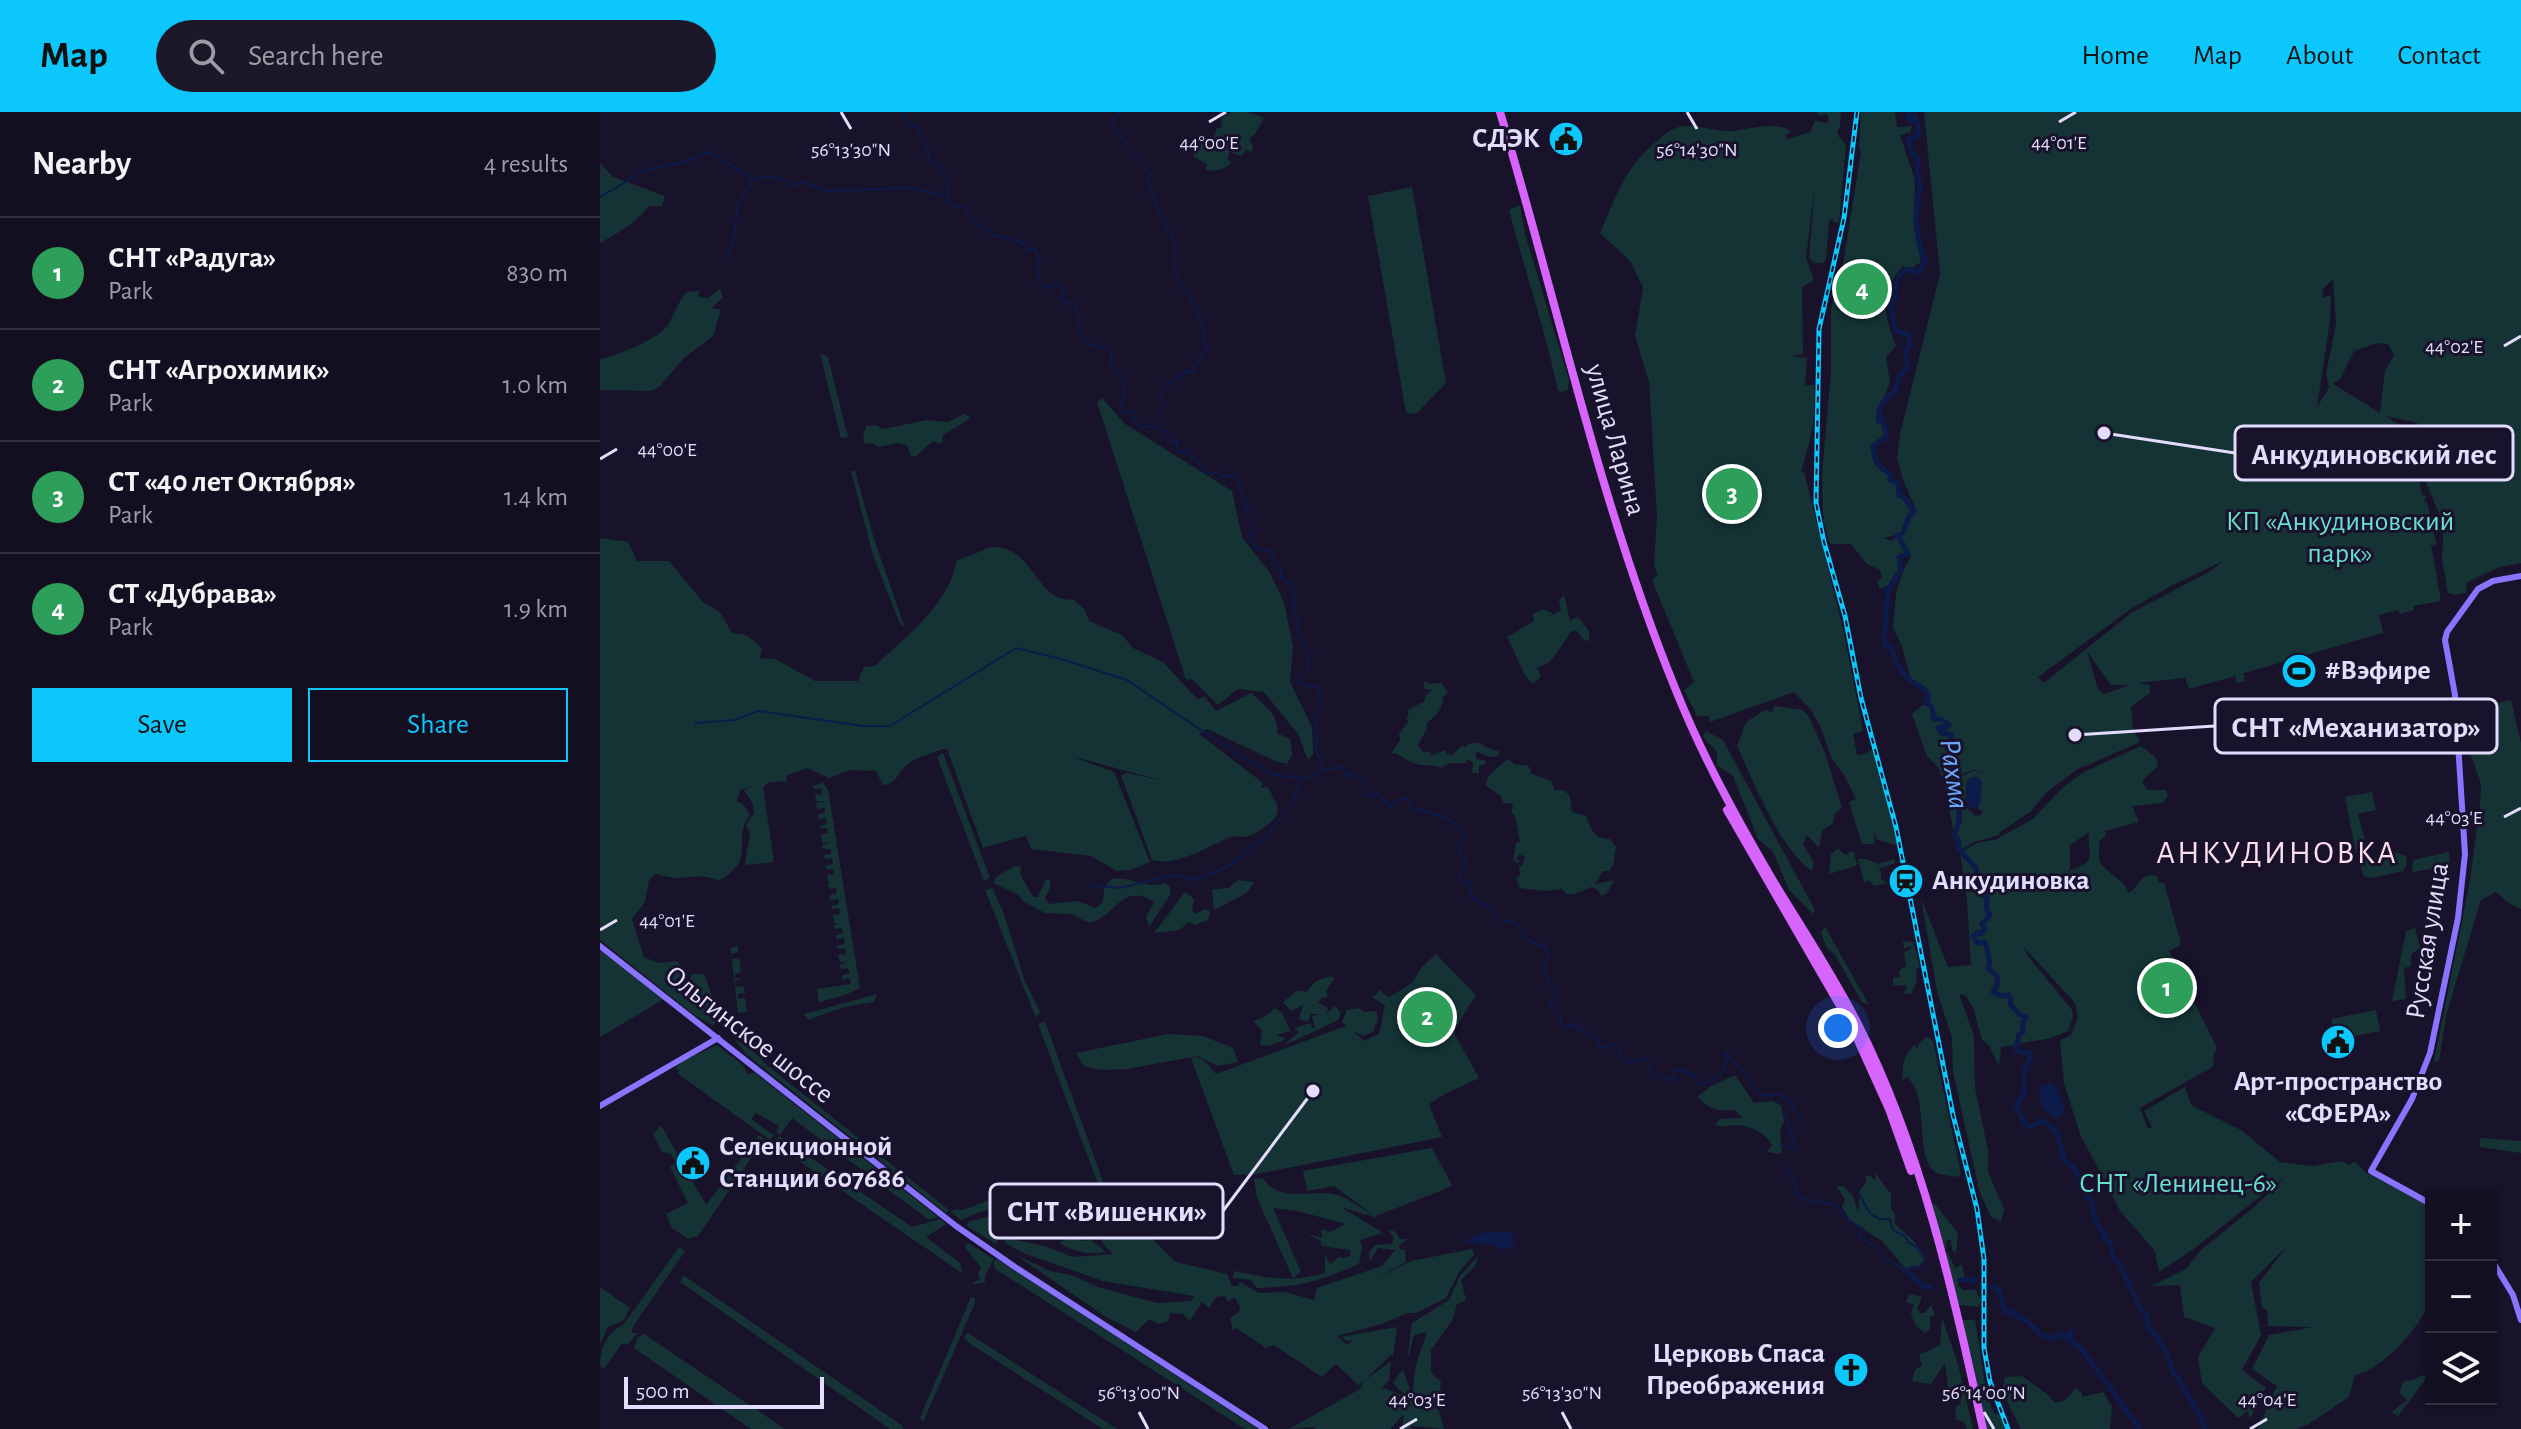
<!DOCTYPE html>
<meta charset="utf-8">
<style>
:root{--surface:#130e20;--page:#1c1729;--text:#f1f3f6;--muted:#9d9ca5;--line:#322e3e;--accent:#0bc7fc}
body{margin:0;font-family:"Alegreya Sans",sans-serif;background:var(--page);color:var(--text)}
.controls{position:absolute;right:24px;bottom:24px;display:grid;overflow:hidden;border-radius:0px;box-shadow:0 2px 6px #0004}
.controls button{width:72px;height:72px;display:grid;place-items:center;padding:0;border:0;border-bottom:2px solid var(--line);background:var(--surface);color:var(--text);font:40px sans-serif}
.scale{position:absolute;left:24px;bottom:20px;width:200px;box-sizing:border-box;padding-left:8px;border:4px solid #e4dcff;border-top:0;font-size:22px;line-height:28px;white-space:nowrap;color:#e4dcff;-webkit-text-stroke:6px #19122b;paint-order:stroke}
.you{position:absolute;left:1238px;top:916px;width:28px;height:28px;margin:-20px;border:6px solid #fff;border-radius:50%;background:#1a73e8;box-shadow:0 0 0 12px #1a73e833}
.badge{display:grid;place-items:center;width:52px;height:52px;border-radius:50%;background:var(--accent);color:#fff;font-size:26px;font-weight:700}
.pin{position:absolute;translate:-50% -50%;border:4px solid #fff;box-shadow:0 2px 8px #0006}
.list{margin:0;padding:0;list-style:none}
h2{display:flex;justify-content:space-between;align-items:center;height:104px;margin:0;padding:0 32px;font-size:34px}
h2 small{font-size:26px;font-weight:400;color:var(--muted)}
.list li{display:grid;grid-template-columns:52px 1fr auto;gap:24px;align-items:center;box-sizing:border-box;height:112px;padding:0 32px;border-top:2px solid var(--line)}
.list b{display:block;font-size:30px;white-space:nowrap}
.list p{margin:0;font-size:26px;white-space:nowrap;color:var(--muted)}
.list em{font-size:26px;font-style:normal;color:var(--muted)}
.actions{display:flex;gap:16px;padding:24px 32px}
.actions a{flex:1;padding:18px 0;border:2px solid var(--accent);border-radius:0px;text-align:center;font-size:28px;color:var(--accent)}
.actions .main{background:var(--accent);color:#111}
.icon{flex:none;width:44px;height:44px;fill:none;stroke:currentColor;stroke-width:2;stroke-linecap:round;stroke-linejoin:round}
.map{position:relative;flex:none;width:1921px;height:1317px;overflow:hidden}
header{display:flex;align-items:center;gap:48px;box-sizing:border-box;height:112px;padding:0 40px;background:var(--accent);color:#111}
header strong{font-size:38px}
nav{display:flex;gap:44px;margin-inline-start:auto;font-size:28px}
.search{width:560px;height:72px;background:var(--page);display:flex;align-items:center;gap:20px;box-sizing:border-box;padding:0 28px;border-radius:44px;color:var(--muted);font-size:30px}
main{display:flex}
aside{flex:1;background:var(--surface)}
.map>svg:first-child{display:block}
</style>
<header>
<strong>Map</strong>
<div class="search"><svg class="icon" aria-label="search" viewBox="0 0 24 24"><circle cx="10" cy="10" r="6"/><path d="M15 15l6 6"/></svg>Search here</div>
<nav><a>Home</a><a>Map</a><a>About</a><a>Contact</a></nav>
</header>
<main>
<aside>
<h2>Nearby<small>4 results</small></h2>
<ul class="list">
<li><span class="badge" style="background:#2e9e5b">1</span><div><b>СНТ «Радуга»</b><p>Park</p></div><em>830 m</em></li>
<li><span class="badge" style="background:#2e9e5b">2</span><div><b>СНТ «Агрохимик»</b><p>Park</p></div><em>1.0 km</em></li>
<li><span class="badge" style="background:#2e9e5b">3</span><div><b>СТ «40 лет Октября»</b><p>Park</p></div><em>1.4 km</em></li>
<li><span class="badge" style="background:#2e9e5b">4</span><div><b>СТ «Дубрава»</b><p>Park</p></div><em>1.9 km</em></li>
</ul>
<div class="actions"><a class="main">Save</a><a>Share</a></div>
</aside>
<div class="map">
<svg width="1921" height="1317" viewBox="0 0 1921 1317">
<rect width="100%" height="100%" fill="#19122b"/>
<g fill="#153335" fill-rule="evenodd">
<path d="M632 0H648L664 6 655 22 649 26 653 35 652 40 646 38 641 44 630 40 627 48 632 50C625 58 614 60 605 58L607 52 594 45 593 38 615 23 617 16H621L622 5Z"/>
<path d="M1216 0H1241L1240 14 1237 19 1239 25 1246 33 1239 110 1235 111 1232 107 1229 109 1226 147 1223 151H1215L1209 146 1215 72 1206 146 1214 168 1202 175 1203 242 1190 244 1207 246 1205 273H1214C1216 308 1211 327 1201 359L1204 360 1244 521 1263 619 1253 622 1257 643 1265 642 1273 637 1298 734 1276 727 1274 718V732H1262L1249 690 1256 687 1244 663 1232 647 1221 616 1211 598 1194 580 1110 610 1108 604H1097L1084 578 1094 570 1052 468 1058 462 1054 455 1057 404 1049 270 1035 224 1043 175 1030 149 1000 121C1018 82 1023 57 1058 28 1064 23 1071 17 1079 15 1097 11 1116 21 1134 19 1153 16 1180 9 1192 20L1185 23 1187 27 1210 20 1215 9 1225 11 1229 9 1228 3 1223 2 1220 4Z"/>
<path d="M1261 0H1295L1297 15 1312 14 1310 20 1300 23 1315 68 1314 115 1321 150 1313 155H1302C1279 182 1284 202 1296 234L1286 245 1290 270 1276 306 1277 310 1282 307 1286 324 1273 334C1274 359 1283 352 1293 371H1298V384L1302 385 1314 400 1308 404 1303 421 1284 426 1291 429 1297 425 1298 428C1306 418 1307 407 1317 400L1303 368 1297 346 1301 318 1340 161 1324 0H1921V451L1900 455 1867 470 1866 481 1855 483 1848 481 1842 446 1844 413 1824 366 1825 333 1821 323 1813 315 1818 311 1786 304 1811 321 1822 383 1826 384 1824 390H1827L1831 406 1827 409 1829 419 1833 418 1836 431 1834 434 1831 432 1841 489 1813 494 1814 498 1800 502 1798 498 1779 503 1783 521 1641 562 1644 563 1645 569 1637 571 1635 564 1589 577 1585 566 1538 571 1550 573V581L1531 595 1533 616 1540 630 1476 658 1447 680 1431 699 1399 721 1400 723 1374 730 1361 738 1356 722 1362 709 1361 692 1356 667 1373 659 1383 660 1373 658 1360 663 1359 656 1348 652 1356 638 1349 637 1353 623 1340 618 1349 617 1351 613 1347 608 1334 606 1332 594 1327 590 1331 584 1325 574 1311 568 1302 534 1293 515 1296 482 1303 459 1311 444 1301 441 1298 444C1296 452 1303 456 1294 462L1291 472 1280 477 1277 470 1282 465 1280 458 1267 452 1251 432H1230L1223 408 1225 405 1223 403 1222 361 1231 260V197L1243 152 1261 40 1259 35ZM1733 167 1736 212 1726 262 1729 276 1717 295 1730 209 1731 183 1722 186 1723 177ZM1777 231 1788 232 1794 243 1785 259 1780 301 1733 272 1740 267 1754 239ZM1623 449 1609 460 1531 501 1444 571 1438 565 1532 496 1571 474ZM1487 539 1511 573H1530L1504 582 1498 578ZM1371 665H1378L1382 671 1378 697 1383 699 1379 704 1374 703 1365 693 1367 669Z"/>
<path d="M0 51 13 65 65 84 62 94H49C35 112 19 120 0 131Z"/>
<polygon points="812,75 846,271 817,301 809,302 806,300 768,84"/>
<path d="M920 93 925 122 969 268 968 278 961 280 958 278C945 218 925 159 909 98Z"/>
<path d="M120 177 123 185 112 196 121 198 113 224 84 246 59 275 50 279 0 278V247C15 245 60 226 68 213 75 201 77 191 87 180L99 179 98 185 108 186Z"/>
<polygon points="220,241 228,245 248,325 241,326"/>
<polygon points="502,286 525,312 632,379 642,425 670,461 684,491 693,534 690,570 712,615 713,642 708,648 698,622 664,580 638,577 618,593 592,567 586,568 497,290"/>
<polygon points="364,302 370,305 368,308 342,324 343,330 339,332 333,329 315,345 310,343 307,333 298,331 278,335 273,331 265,332 263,325 266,314 277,313 282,317 328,308 348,310"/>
<polygon points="251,359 255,359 274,427 305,516 300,512 273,443"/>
<path d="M0 426 28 430 37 449H69L102 489 120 500 132 521 146 523 162 536 160 546 175 547 215 569H258L264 555 275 554C305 525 349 493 356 450 362 446 367 445 374 442 380 440 385 436 392 435 433 432 438 494 473 487L484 497 489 509 522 523 533 536 564 551 597 587 605 585 616 599 651 581C664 593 679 602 677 621L690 627 692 643 687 652 675 649 607 617 599 622 663 671 661 676 668 675 678 695 676 705C668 713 655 724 644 725 639 725 635 724 631 725 608 734 578 755 552 748L521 663 527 661 564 669 471 644 514 660 550 750 531 758 517 759 491 744 431 737 426 724 383 736 347 637H343C332 641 316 645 307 653 297 661 297 672 283 673L276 659 250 658 229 666 207 656 187 663 186 671 184 669 168 671 163 675 174 750 145 753 150 721 146 713 154 701 152 690 144 678 157 673 140 678 137 690 143 692 150 703C130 729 159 745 119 769 103 761 93 766 77 766 71 766 62 763 56 762L49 768 45 790 32 807 44 845 58 851 78 849 88 874 92 862H104L120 906 113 914 92 901 0 828Z"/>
<polygon points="964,483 970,509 978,505 989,519 989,529 984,528 976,518 971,520 950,550 937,556 941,564 933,572 925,563 907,525 934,509 933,502 942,497 953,501 948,505 961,498 959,488"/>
<path d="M826 569 829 572 841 571 848 580 843 585C843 596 837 604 827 610V616L818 633 823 640H830L831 644 845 638 847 642 852 643 863 633 864 636C876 623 886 638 899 639V643C888 648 885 642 876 639V647L884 648 886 652 879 654V661H872L873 650 866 647V651H851L840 656C831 652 828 654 820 653 811 651 802 645 795 641L791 642 800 628 799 622 808 610 806 606 809 603 807 598 825 589V584L832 578 825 577 823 571Z"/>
<polygon points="1911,588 1921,631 1921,797 1910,792 1896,780 1881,788 1847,900 1839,949 1834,950 1870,768 1880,694 1881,672 1867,632 1863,598"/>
<polygon points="1323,593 1330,595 1333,608 1341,608 1347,612 1347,615 1342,613 1337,616 1340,622 1350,624 1347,637 1354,639 1345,651 1358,658 1357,663 1353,666 1360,709 1354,721 1344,671 1338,655 1327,644 1312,602"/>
<path d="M1175 594 1203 598 1209 605 1225 641 1242 696 1235 701 1233 711 1222 719 1219 736 1207 723 1203 732 1214 751 1212 759C1178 735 1155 672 1137 634L1146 610 1165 598 1172 600Z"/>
<polygon points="1106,619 1123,628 1215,798 1213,802 1189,778 1173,740 1158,727 1133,664 1117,653 1117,640 1103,625"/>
<path d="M1541 634 1556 646 1558 654 1542 669 1547 678H1566L1568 683 1563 691 1532 694 1539 710 1505 719 1506 723 1499 730V749C1508 763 1523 766 1529 781 1541 773 1539 760 1557 764L1559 770 1564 771C1570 790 1574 809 1581 829L1579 834 1569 839 1617 936 1613 944 1614 954 1540 996 1548 1017 1552 1015 1544 999 1585 975 1591 993 1641 1018 1680 1050 1712 1054 1743 1049 1749 1053 1754 1049 1767 1061 1831 1094C1831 1112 1835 1177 1830 1189 1820 1215 1783 1258 1755 1263L1749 1285 1709 1312 1696 1317H1658L1677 1274 1652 1257 1669 1223 1713 1215 1668 1214 1667 1198 1662 1195 1659 1171 1688 1133 1651 1170 1661 1223 1642 1258 1666 1276 1650 1307 1648 1299 1638 1306 1602 1271 1598 1245 1615 1216 1584 1205 1580 1173 1551 1174 1586 1157 1601 1138 1653 1096 1686 1064 1595 1136 1559 1160 1555 1139 1520 1099 1480 1022 1464 971 1460 928 1471 923 1478 906 1475 891 1422 833 1428 844 1472 898 1473 905 1468 919 1451 926 1418 932 1427 905 1412 893 1413 887 1410 882 1401 883 1394 879 1398 874 1399 865 1389 856 1391 851 1386 830H1378L1374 824 1382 823 1385 817 1383 812 1390 803 1387 796 1388 787 1381 776 1377 756 1361 740 1377 731 1397 727 1433 707 1461 677 1484 660ZM1489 720C1486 747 1501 747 1467 760L1470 757V733Z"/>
<polygon points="343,641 390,766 384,769 337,645"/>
<path d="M908 647 916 653H927L931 657 930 661 951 669 955 678H964L970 684 972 700 986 704C991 716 993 727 1010 727L1016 735 1013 753 1009 759H1003L995 772 1015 768 1006 782 1001 784 998 778 991 775 975 782H967L962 777 945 779 920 776 916 767 920 763 919 755 923 753 925 745 919 742 916 747 919 748V751L913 749 916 731 920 730 915 704 911 700 913 694 911 691H903L901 684 885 673 890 662Z"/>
<polygon points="222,669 228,678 260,876 243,884 219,890 217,877 251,872 250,866 242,868 242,863 250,861 248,856 241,857 240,852 248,850 240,850 238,843 246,842 246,836 237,837 237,834 245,832 244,826 236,827 236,823 243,821 242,816 235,817 234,813 242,811 234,811 233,803 240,802 239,796 232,797 231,794 239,792 238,787 230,788 230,783 237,781 236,776 229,777 228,771 236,770 228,770 227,763 234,762 234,757 226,757 225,754 233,752 232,746 225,747 224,743 231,742 231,737 223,737 222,733 231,730 222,731 221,723 228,721 227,716 220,717 220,714 227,712 226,706 218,707 218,702 225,701 224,696 217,697 216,691 225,689 216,689 215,683 222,682 222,677 214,677 213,673 221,672"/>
<polygon points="1772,680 1776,698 1758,702 1768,739 1756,741 1745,685"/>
<polygon points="1238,736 1245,743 1253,739 1257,751 1256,754 1229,762 1231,742"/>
<polygon points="1360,740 1375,756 1379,777 1387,787 1386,797 1389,803 1382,812 1383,816 1372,824 1377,832 1386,833 1388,856 1390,861 1397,865 1392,880 1401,885 1409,884 1411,895 1425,905 1416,933 1401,935 1399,954 1389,933 1382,928 1373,895 1365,883 1359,882 1374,924 1375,976 1388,1038 1388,1060 1404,1097 1401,1110 1391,1105 1379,1078 1353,959 1352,926 1337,879 1321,786 1348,855 1371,853 1367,788"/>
<polygon points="1795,740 1806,744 1807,753 1803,759 1772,766 1764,764 1761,757 1762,749"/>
<polygon points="1849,740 1850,754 1812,760 1813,748"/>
<polygon points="1258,747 1266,747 1278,752 1294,747 1295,751 1278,757 1281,759 1281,767 1287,771 1274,774 1269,768 1264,771"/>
<path d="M415 754 421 755 420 762 433 785H438L446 767 450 769V777L445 786 449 792 477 789 496 796 503 790 504 777 511 767C532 764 547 778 564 771L570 774V783L549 815 546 805 554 790C521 769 517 805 489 811L471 802 445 801 424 790 419 783 393 771 396 765Z"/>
<polygon points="638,768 654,770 647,781 614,798 612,778 628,776"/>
<polygon points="392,776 403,799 424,867 440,900 436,906 385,778"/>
<polygon points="585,780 594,787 592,799 596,802 605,797 610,799 608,808 595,813 588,810 580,818 554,821"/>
<polygon points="1225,815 1269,893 1262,890 1235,843 1226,835 1221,820"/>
<polygon points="1815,816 1820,836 1811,842 1811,854 1804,856 1806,887 1792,889 1806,819"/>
<polygon points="1303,829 1313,830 1320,855 1316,857 1317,869 1311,882 1303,881 1307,877 1306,873 1293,874 1293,865 1300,866 1299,859 1306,854 1304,840 1311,837 1310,834 1304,837"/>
<polygon points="130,831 131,836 138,834 138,840 132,842 132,847 139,846 141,860 135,862 135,866 142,867 135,869 136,875 143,874 145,881 138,882 138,887 145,886 147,900 138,901"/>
<polygon points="0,838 64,887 0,925"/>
<polygon points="836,842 876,883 855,917 855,923 879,966 843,983 829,992 842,1025 657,1062 634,1063 591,946 597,945 607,951 616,962 746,914 742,910 747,898 759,896 764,900 776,899 778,907 773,920 763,924 753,919 764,929 779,922 785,893 773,886 779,878 789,885 812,871 821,856"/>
<polygon points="730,864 735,866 726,879 728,885 722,886 718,891 728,896 726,902 735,894 741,901 738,908 683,934 699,920 694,916 711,911 712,916 715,916 712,904 720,902 711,902 708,910 699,907 703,893 691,899 683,890 698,878 706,880 716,869"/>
<polygon points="277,882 274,890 244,895 208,908 204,902"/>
<polygon points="675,896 682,901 690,919 676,923 686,927 670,934 660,933 662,918 653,909 666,904"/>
<polygon points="1776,898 1780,919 1736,928 1731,907"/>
<polygon points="445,910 504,1072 498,1072 438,912"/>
<polygon points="568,922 603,924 633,936 638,950 618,954 597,944 528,957 500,958 484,954 476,941"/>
<path d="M1327 925 1333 929 1361 1062 1356 1065C1351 1064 1342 1063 1337 1061 1313 1049 1331 979 1306 965L1303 969C1302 953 1303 945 1314 933L1317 936 1320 930Z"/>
<polygon points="135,928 144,932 162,947 163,950 349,1098 346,1101 147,943"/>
<polygon points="117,933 144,954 147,962 155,961 338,1105 329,1108 192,1006 180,1023 176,1020 179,1014 156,1001 151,1007 174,1023 170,1028 77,961 80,958 75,957 82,949"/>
<path d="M1135 963 1154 991 1173 989 1181 994 1184 1010 1180 1017 1182 1039 1179 1042 1167 1040 1172 1033C1165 1020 1150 1014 1136 1013 1127 1013 1124 1016 1115 1013L1120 1007 1142 1006 1135 998C1120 1000 1106 997 1098 984L1111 974Z"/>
<polygon points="61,1013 106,1093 159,1023 164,1027 98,1124 88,1127 72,1116 66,1102 88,1091 70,1055 76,1051 71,1042 62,1040 53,1023"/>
<polygon points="179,1024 312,1115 340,1107 346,1112 326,1125 360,1151 362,1161 174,1032"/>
<polygon points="1880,1026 1921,1029 1921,1041 1880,1035"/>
<path d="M832 1036 852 1073 845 1077 776 1104 778 1106 741 1095 783 1121 760 1128 762 1136 759 1152C718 1170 702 1174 657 1176L651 1168 633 1166 634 1159C666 1166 693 1171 725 1161V1141L730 1152 739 1145 745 1146 751 1143 750 1138 721 1134V1129L707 1122 722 1126 721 1117 730 1120 746 1112 697 1099 673 1096 701 1160 693 1166 657 1086 654 1067 663 1066C679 1093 715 1075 740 1084 751 1088 762 1097 773 1103L734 1074 707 1079 703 1059Z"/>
<polygon points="1275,1061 1291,1082 1291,1097 1295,1101 1295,1112 1312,1127 1326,1146 1319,1154 1305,1156 1282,1129 1250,1108 1242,1095 1245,1087 1236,1074 1243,1074 1253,1084 1258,1100 1260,1078 1266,1071 1266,1064 1270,1064 1276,1069"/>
<path d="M502 1077 507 1088 504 1090C453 1089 408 1085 361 1108L351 1100 355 1097 363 1098 407 1081Z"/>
<polygon points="1334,1091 1358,1121 1356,1141 1352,1138 1351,1128 1347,1128 1345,1139 1331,1092"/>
<path d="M437 1095 450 1098 452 1109 461 1126 412 1127 444 1134 473 1145 513 1142C502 1132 499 1128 500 1110L531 1106 576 1150 627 1162 632 1174H638L640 1170 659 1181 685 1180 714 1188 717 1176 782 1154 795 1138 778 1136 770 1149 769 1141 775 1133 792 1132 794 1126 788 1117 796 1120 799 1127H807L799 1134 800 1137 805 1138 806 1150 773 1168 811 1149 872 1137 874 1143 859 1160 846 1186 816 1201H807L782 1212 737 1224 747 1233 753 1228 747 1229 741 1225 797 1215 793 1245 791 1243 765 1268 791 1249 789 1268 781 1277 784 1276 807 1285 793 1271 803 1257 812 1284 816 1253 827 1220 814 1223 807 1249 812 1211 849 1188 860 1164 878 1144 875 1154 861 1168 866 1188 857 1192 853 1207 831 1238V1261L841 1270 838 1296 844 1317 812 1314 810 1317H802L804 1302 790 1317H715L714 1315 689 1317 760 1277 764 1269 758 1273 736 1252 722 1265 674 1233 666 1236 636 1216 633 1219 630 1206 639 1200 640 1196 635 1185 628 1190 625 1184 616 1185 609 1196 602 1190 590 1209 583 1202 571 1201 568 1209 559 1212 549 1207 536 1220 506 1205 416 1143 450 1159 471 1163 498 1175 557 1191 591 1189 594 1184 503 1169 423 1141 405 1131C407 1111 419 1104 437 1095Z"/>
<path d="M421 1096C402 1105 407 1116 396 1132L367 1114 368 1110Z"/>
<path d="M478 1119 482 1129 491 1128 506 1140C487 1143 476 1140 459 1131Z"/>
<polygon points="368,1131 394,1147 385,1163 385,1170 373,1173 374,1170 380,1168 378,1162 381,1156 365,1135"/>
<path d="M79 1135 85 1139 34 1213 31 1221H38L27 1233 22 1231 4 1257 0 1254C0 1236 7 1221 24 1212Z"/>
<polygon points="1347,1139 1355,1156 1362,1153 1365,1165 1358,1166 1358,1173 1363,1178 1376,1178 1381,1189 1378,1195 1359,1193 1345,1143"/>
<polygon points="397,1147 658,1317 645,1317 394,1156 394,1149"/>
<polygon points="83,1163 303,1314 303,1317 290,1317 80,1170"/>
<polygon points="0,1175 30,1196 23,1209 8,1215 0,1232"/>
<polygon points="1309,1182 1322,1185 1317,1197 1320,1201 1325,1201 1331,1193 1335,1203 1330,1205 1330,1217 1325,1221 1316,1214 1311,1202 1314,1192 1306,1191"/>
<polygon points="371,1185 375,1186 375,1191 323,1310 320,1306"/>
<polygon points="1342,1206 1358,1252 1373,1317 1367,1317 1364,1310 1356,1307 1355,1296 1361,1292 1359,1282 1349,1286 1344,1283 1348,1274 1345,1251 1331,1272 1312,1269 1315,1258 1322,1253 1319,1243 1340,1233"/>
<polygon points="1360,1208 1375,1208 1387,1284 1394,1301 1400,1303 1406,1317 1387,1317"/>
<polygon points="368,1221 517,1317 503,1317 369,1231 364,1225"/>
<polygon points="44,1222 185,1317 151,1317 34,1236 38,1225"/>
<polygon points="1831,1260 1798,1304 1792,1300 1807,1288 1799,1281 1804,1269 1812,1268"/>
<polygon points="1422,1264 1447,1282 1455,1291 1464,1289 1476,1276 1482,1281 1482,1285 1503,1280 1512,1294 1510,1317 1421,1317 1402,1280 1405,1265"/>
</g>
<g fill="#0c1b4a">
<path d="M1371 665 1379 666 1382 671 1380 692 1374 697 1368 693C1365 684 1364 672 1371 665Z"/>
<path d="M1450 971 1454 973 1463 990 1464 1001 1455 1007C1444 999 1438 988 1439 975Z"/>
<polygon points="912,1120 914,1133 902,1139 898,1134 864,1129 881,1121"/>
</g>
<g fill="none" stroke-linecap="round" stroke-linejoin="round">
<g stroke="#0c1b4a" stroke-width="2">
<path d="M302 0 309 13 316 14C322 21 321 29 328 37 326 54 338 50 344 61 349 68 348 79 349 87"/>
<path d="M520 0 513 8 514 15 550 63 547 68C552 82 557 97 564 110 574 130 577 127 573 152 577 160 578 169 583 176 587 183 591 184 593 192L598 195C599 210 608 217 602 231L608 234 593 256 594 261 585 258 583 263 575 266 571 272H565L560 279 563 290 562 298 557 301 558 313"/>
<path d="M0 85 48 57 85 50 108 40C125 47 137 59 154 67 164 63 185 66 194 73L205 70 225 79 311 76 340 82 352 93 365 96 369 104 393 123 421 130 428 137H435L440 149 437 153 439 168 445 176 456 172 465 177 462 185 468 192H475C481 202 476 209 479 219 485 235 501 233 511 242V251L526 270 521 297 524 302 533 299 536 310 542 315C557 314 564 315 571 329L577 330V339L581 341 588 338 605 360 611 362 617 359 621 364H634L638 368 641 379 646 386 645 392 650 397 643 399 656 416 654 421 648 424 655 435 673 441 675 445 672 451 681 458V467L692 471C697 483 691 495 696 506H699L697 522C709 542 707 534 708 557L703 560 698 572 716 575 720 578 718 584 724 594 714 603V607L718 614 715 625 719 628 714 635 717 636V642L723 648 721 654 726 658 743 655 747 665 752 662 765 672 766 682 771 685 777 681 791 695 797 688 807 686 812 696C830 701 858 704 865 726L859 734V740L867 749 860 765 862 768 869 769 871 785 892 796 900 808 916 810 929 829 945 835 948 844C937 857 950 868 956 883L950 893 959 900 962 916 979 912 978 919 982 917 996 925 1000 936 1015 932 1025 949 1034 950 1044 946 1047 948 1055 968 1064 963 1067 968H1075L1074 958H1085V961L1095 964 1098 973C1113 970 1131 960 1125 940 1132 946 1154 971 1157 981L1169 984 1178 982 1192 990 1194 998 1201 1004 1200 1013"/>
<polyline points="126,147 134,125 138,91 154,67"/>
<polyline points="721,540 722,540"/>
<polyline points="95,611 134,608 158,599 263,614 290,614 416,536 461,547 527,568 622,632 672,662 703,667 716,663 723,656"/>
<polyline points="491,773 520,776 574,763 596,768 631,753 668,723 691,692 698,678 699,667"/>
<path d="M1180 1032 1190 1036 1196 1034C1191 1023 1189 1013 1185 1002"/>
<path d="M1183 1056 1189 1057 1196 1079 1203 1087 1232 1092 1239 1096 1251 1111 1263 1117 1259 1124C1270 1130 1275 1135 1284 1145 1289 1149 1299 1153 1304 1158L1311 1155 1320 1156 1325 1148C1321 1139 1317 1134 1308 1130L1306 1125 1293 1118 1290 1107C1267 1110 1267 1091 1255 1076"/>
</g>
<g stroke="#0c1b4a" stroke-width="5">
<path d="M1310 0 1307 5 1312 9 1315 5 1318 12V24L1308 27 1312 41 1318 47 1317 61 1321 78 1317 83C1320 92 1318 93 1316 101 1315 112 1320 141 1326 150L1318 161 1310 157C1297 160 1297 170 1294 182L1296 184 1293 189 1288 188 1287 194H1291L1294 213 1298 220 1308 222 1310 234 1306 238 1307 256 1298 267 1296 278C1287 286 1276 293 1279 309L1282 307 1287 324 1273 334C1275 350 1276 353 1290 362V368L1298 371 1299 384H1303L1314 399 1309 404 1303 421 1298 423 1308 442 1299 445 1301 458 1288 477 1284 530 1286 534 1292 535C1292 546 1302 562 1310 568 1319 575 1324 574 1329 584L1326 591 1332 595 1334 607H1340L1349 613 1345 617 1342 615 1338 616 1341 621 1352 623 1347 637 1355 638V643H1350L1346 651 1359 657 1358 664 1354 666C1355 687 1365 703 1354 723L1359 729 1358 736 1376 756 1380 777 1387 787 1386 797 1390 803 1382 812 1385 817 1381 822 1378 820 1373 824 1377 831 1385 830 1390 851 1388 856 1398 865 1397 874 1393 880 1401 884 1409 883 1411 893 1419 902 1426 905 1423 910V920L1419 922 1416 938 1424 941 1429 940 1431 945 1424 958 1425 980 1416 993 1425 1012 1431 1015 1442 1008 1457 1020 1464 1048 1477 1059 1480 1074 1491 1089 1494 1105 1499 1114"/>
<path d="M1500 1116 1505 1124 1503 1126 1510 1130 1513 1145 1519 1151 1541 1197 1548 1205 1547 1214C1559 1225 1570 1245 1573 1261L1577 1264C1584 1282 1602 1300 1605 1317"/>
<polyline points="1307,1159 1324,1175 1331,1175"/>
<polyline points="1360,1168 1375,1168"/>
<polyline points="1392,1175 1399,1179 1405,1201 1414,1199 1417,1205 1426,1208 1442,1224 1449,1224 1453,1227 1462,1222 1466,1227 1470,1219 1472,1230 1480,1235 1540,1317"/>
</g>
<g stroke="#8874fe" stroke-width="6">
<polyline points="0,834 356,1114 415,1155 665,1317"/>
<polyline points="0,994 118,926"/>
<polyline points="1831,1092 1771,1059 1812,987 1830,941 1858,806 1865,742 1855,583 1845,528 1847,520 1878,477 1893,469 1921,464"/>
<polyline points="1891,1147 1913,1183 1921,1208"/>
</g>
<g stroke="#d765fd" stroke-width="8">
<path d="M900 0C958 192 999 390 1075 576 1102 644 1138 709 1175 772 1203 818 1233 863 1258 912 1322 1038 1353 1180 1383 1317"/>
<polyline points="1127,698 1251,913 1289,997 1311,1059"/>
</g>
<defs>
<polyline id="rail" points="1257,0 1244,106 1219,217 1216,391 1224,430 1245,504 1261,586 1296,715 1353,1003 1377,1097 1384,1147 1384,1236 1390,1270 1408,1317"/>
</defs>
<use href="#rail" stroke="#0bc7fc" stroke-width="5"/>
<use href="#rail" stroke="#19122b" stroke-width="2" stroke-dasharray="6" stroke-linecap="butt"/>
</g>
<path fill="none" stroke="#e4dcff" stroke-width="3" d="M241 0 251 17M1087 0 1097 17M609 10 626 0M1459 10 1476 0M1904 234 1921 224M0 347 17 337M1904 705 1921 696M0 818 17 808M539 1300 548 1317M962 1300 971 1317M1384 1300 1394 1317M800 1317 817 1307M1650 1317 1667 1307"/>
<defs>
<symbol id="civic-disc" viewBox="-11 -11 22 22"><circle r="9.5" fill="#0bc7fc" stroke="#19122b"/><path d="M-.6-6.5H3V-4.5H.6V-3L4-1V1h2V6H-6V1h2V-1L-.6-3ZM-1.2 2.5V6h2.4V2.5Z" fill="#111"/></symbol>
<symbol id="stadium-disc" viewBox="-11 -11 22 22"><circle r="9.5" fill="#0bc7fc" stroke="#19122b"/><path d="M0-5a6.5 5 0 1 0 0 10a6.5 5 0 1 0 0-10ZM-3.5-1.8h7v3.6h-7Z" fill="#111"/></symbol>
<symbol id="station-disc" viewBox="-11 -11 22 22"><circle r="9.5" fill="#0bc7fc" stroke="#19122b"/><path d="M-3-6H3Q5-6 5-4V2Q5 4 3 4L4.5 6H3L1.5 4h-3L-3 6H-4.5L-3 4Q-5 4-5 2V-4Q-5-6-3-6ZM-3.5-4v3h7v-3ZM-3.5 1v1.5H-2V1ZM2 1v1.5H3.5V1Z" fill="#111"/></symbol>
<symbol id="church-disc" viewBox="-11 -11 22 22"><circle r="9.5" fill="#0bc7fc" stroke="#19122b"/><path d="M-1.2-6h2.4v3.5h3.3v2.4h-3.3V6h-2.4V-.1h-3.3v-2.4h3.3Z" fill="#111"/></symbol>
</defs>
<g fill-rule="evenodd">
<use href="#civic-disc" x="946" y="7" width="40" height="40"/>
<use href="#stadium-disc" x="1679" y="539" width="40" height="40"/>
<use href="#station-disc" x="1286" y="749" width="40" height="40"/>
<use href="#civic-disc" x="1718" y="910" width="40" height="40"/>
<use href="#civic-disc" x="73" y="1031" width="40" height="40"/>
<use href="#church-disc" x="1231" y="1238" width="40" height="40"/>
</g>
<g text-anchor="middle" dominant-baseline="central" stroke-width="6" stroke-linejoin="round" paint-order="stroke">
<g font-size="28" font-weight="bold" fill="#e4dcff" stroke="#19122b" text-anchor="start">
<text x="940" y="27" text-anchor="end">СДЭК</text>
<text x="1725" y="559">#Вэфире</text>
<text x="1332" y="769">Анкудиновка</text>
<text x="1738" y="970" text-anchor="middle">Арт-пространство<tspan x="1738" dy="32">«СФЕРА»</tspan></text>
<text x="119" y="1035">Селекционной<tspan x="119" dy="32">Станции 607686</tspan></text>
<text x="1225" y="1242" text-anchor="end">Церковь Спаса<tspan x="1225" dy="32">Преображения</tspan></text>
</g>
<g font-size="28" fill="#e4dcff" stroke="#19122b">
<text transform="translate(1015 328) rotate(74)">улица Ларина</text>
<text transform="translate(1828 829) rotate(-81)">Русская улица</text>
<text transform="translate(149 923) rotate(38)">Ольгинское шоссе</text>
</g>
<g font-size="28" fill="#67e0d0" stroke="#19122b">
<text x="1740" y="410">КП «Анкудиновский<tspan x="1740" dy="32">парк»</tspan></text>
<text x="1578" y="1072">СНТ «Ленинец-6»</text>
</g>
<g font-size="30" font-style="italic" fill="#6ca8fd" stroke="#19122b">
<text transform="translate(1354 662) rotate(82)">Рахма</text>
</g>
<g font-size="32" letter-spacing="2" fill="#ffdeef" stroke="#19122b">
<text x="1677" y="741">АНКУДИНОВКА</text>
</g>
</g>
<g font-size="20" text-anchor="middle" fill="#e4dcff" stroke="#19122b" stroke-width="6" stroke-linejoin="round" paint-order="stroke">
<text x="609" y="37">44°00'E</text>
<text x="1459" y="37">44°01'E</text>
<text x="251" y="44">56°13'30"N</text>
<text x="1097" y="44">56°14'30"N</text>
<text x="1854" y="241">44°02'E</text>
<text x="67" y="344">44°00'E</text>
<text x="1854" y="712">44°03'E</text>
<text x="67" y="815">44°01'E</text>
<text x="539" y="1287">56°13'00"N</text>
<text x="962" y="1287">56°13'30"N</text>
<text x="1384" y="1287">56°14'00"N</text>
<text x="817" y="1294">44°03'E</text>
<text x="1667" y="1294">44°04'E</text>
</g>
<path fill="none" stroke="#e4dcff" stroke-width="3" d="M1504 321L1635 341M1475 623L1615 614M713 979L623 1099"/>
<g fill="#e4dcff" stroke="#19122b" stroke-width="3">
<circle cx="1504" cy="321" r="8"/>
<circle cx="1475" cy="623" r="8"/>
<circle cx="713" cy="979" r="8"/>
</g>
<g fill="#19122b" stroke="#e4dcff" stroke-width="3">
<rect x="1635" y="314" width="278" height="54" rx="8"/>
<rect x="1615" y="587" width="282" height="54" rx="8"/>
<rect x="390" y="1072" width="233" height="54" rx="8"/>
</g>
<g font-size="30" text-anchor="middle" font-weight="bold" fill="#e4dcff">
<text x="1774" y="352">Анкудиновский лес</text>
<text x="1756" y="625">СНТ «Механизатор»</text>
<text x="507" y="1109">СНТ «Вишенки»</text>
</g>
</svg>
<div class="controls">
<button>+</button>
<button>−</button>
<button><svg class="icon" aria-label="layers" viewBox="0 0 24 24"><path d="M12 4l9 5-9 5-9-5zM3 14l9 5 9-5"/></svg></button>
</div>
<div class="scale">500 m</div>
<div class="you"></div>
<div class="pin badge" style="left:1567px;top:876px;background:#2e9e5b">1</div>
<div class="pin badge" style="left:827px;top:905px;background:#2e9e5b">2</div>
<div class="pin badge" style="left:1132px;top:382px;background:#2e9e5b">3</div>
<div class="pin badge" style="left:1262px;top:177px;background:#2e9e5b">4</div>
</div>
</main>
